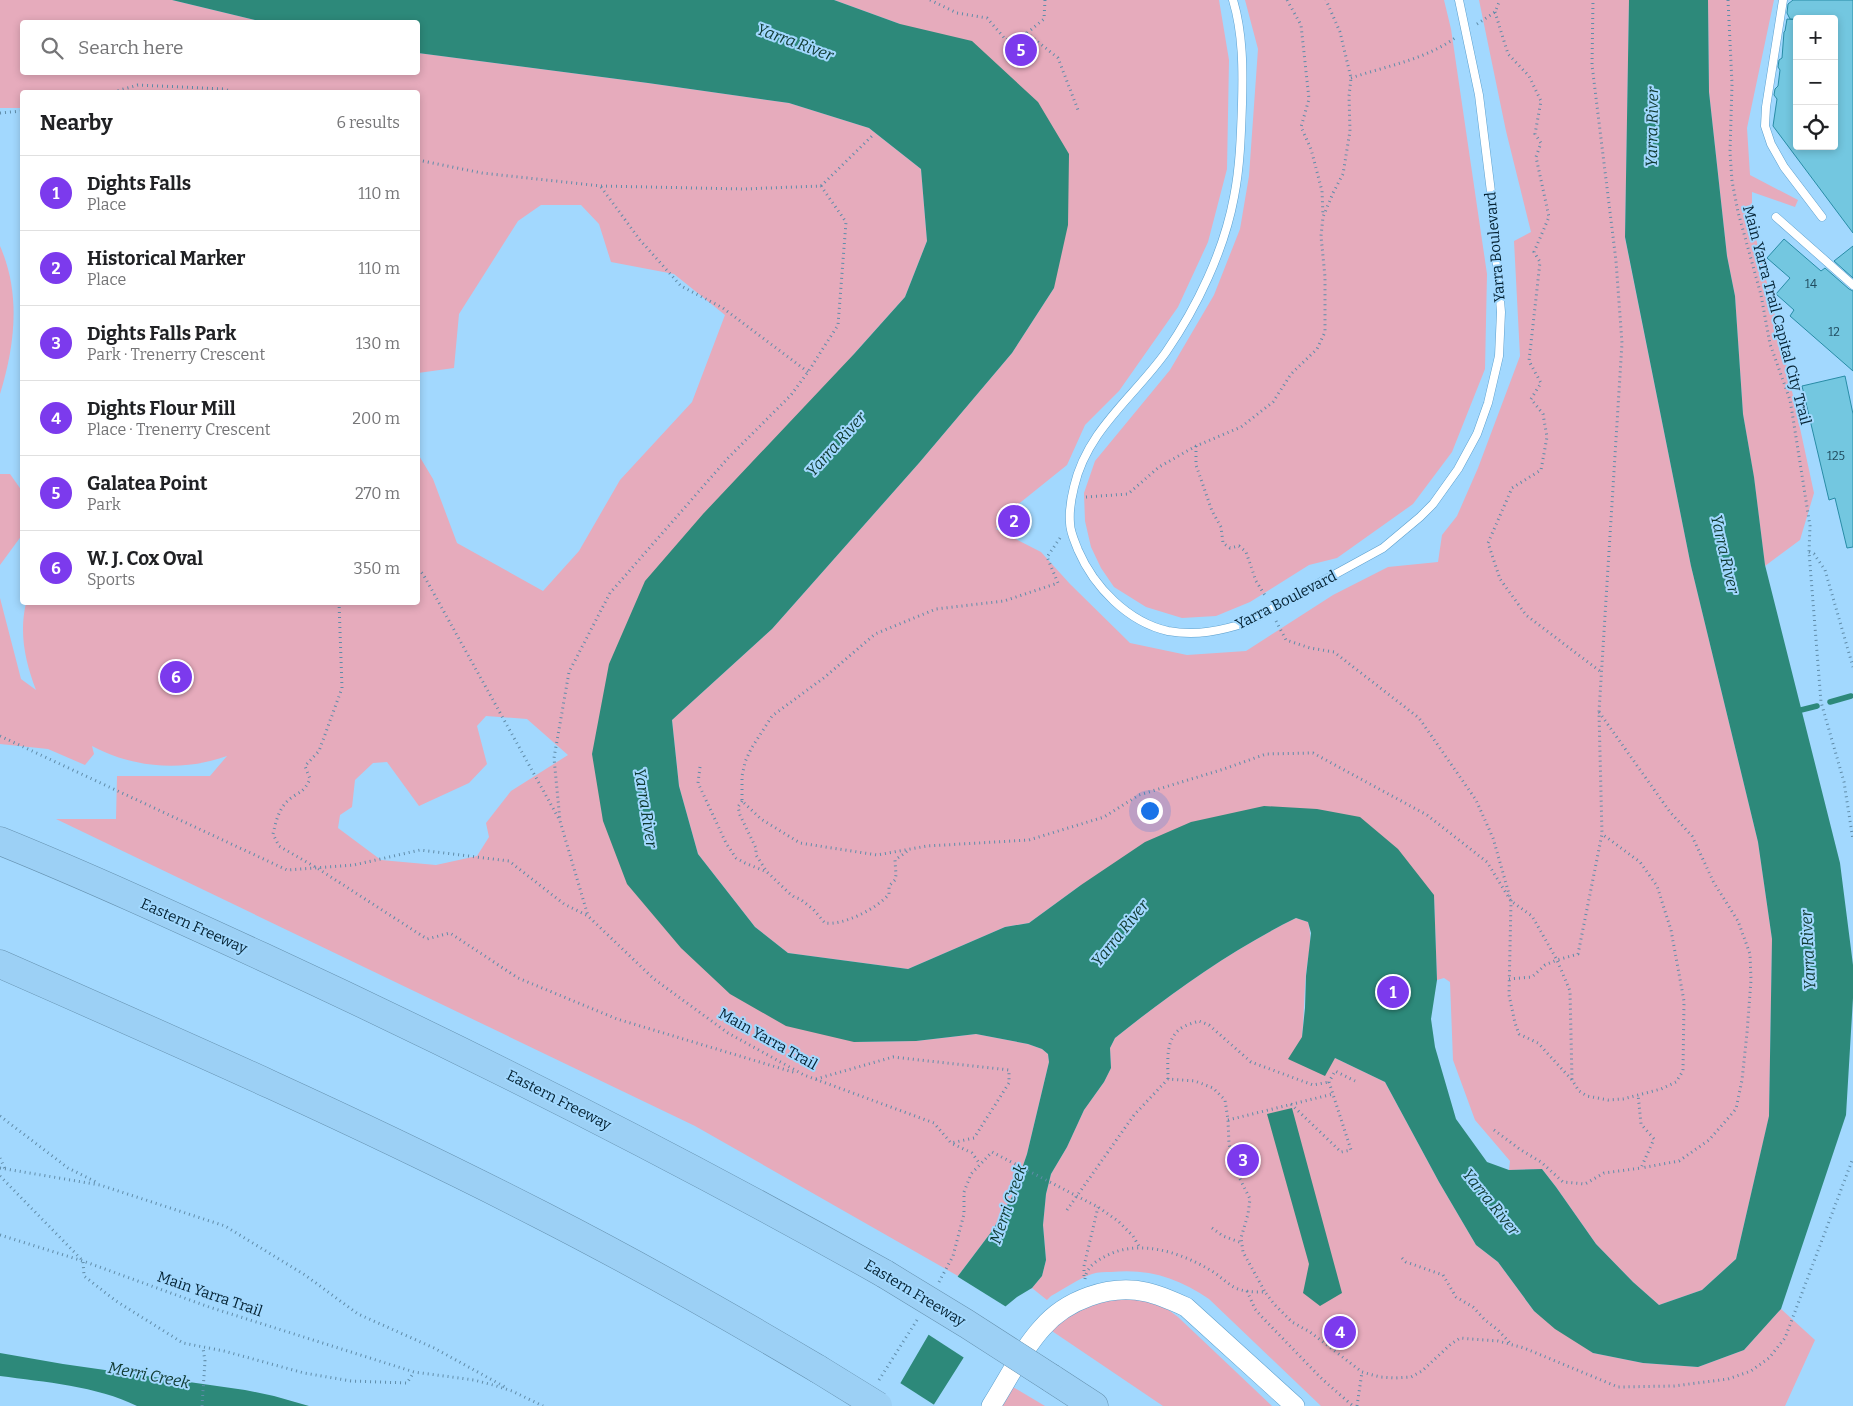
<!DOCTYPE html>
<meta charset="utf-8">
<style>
:root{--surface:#fff;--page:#f6f6f6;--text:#202124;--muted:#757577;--line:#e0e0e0;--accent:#7c3aed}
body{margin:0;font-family:Bitter,serif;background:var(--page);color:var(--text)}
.controls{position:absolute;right:15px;top:15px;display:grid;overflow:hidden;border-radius:5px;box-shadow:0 2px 8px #0003}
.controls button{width:45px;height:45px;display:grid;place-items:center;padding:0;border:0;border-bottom:1px solid var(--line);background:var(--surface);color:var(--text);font:25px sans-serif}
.you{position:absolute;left:1149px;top:810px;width:18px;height:18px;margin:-12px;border:4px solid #fff;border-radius:50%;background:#1a73e8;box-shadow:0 0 0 8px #1a73e833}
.badge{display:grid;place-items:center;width:32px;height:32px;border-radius:50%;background:var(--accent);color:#fff;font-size:16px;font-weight:700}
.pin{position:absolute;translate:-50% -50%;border:2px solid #fff;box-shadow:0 1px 5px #0006}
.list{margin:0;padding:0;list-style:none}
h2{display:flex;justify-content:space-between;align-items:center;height:65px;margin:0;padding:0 20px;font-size:21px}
h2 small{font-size:16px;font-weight:400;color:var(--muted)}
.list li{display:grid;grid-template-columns:32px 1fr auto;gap:15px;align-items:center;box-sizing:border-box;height:75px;padding:0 20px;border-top:1px solid var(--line)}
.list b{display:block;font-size:19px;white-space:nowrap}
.list p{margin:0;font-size:16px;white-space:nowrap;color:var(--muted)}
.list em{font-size:16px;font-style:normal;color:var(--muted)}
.icon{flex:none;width:28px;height:28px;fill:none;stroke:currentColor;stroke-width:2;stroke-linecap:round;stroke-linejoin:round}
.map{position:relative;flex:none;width:1853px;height:1406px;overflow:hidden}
.search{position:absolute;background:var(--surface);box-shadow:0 2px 8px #0003;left:20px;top:20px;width:400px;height:55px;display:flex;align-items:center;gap:12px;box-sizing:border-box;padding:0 18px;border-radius:5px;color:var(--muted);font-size:19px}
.panel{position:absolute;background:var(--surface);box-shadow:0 2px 8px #0003;left:20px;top:90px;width:400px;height:515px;border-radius:5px}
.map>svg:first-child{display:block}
</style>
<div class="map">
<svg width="1853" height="1406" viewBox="0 0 1853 1406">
<rect width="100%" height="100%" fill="#a2d8fe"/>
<g fill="#e6abbc" fill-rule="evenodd">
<path d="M0 0H172L263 22H22V72H418V53L648 83 789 103 869 128 921 169 927 241 905 297 854 354 592 754 854 1042 916 1041 976 1034 1028 1044 1042 1049 1048 1054 1049 1062 1027 1154 1013 1195 992 1231 958 1276 695 1126 56 819H116L117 776H210L227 756C183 772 133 768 92 746L94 754 85 765 48 749 0 744V598L21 679 36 690C25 661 19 633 26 603L418 602V454L433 479 457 543 543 591 579 551 620 480 692 402 725 315 674 274 611 262 599 224 581 205H541L518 221 459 314 454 368 418 373V92H22V108H0ZM486 716 527 719 568 755 511 791 486 823 489 837 477 856 436 865 381 860 338 828 340 815 352 807 355 780 373 763 387 762 419 806 469 783 487 764 477 726Z"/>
<polygon points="834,0 1219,0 1229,60 1227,169 1208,242 1178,307 1119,391 1085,425 1067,465 1000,519 996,529 1041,552 1070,584 1130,643 1187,655 1246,651 1333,595 1388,567 1438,562 1442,535 1457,516 1478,468 1520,356 1514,241 1531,232 1506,131 1479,0 1629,0 1625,238 1691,566 1758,842 1772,939 1769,1117 1736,1259 1702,1290 1659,1305 1633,1282 1596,1244 1556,1187 1542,1169 1509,1170 1510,1161 1475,1120 1453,1060 1450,982 1444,978 1437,980 1434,895 1081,885 1029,923 1005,927 908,969 788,953 755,927 698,854 679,786 672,720 772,629 919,463 1012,353 1054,288 900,24"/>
<polygon points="1245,0 1444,0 1451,29 1487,274 1485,369 1452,452 1413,504 1337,558 1309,565 1250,602 1216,616 1182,618 1146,607 1114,587 1101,568 1091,547 1085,521 1084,493 1095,461 1170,370 1214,295 1240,229 1249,176 1258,49"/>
<polygon points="1708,0 1774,0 1747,128 1750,175 1798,200 1795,207 1752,192 1752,222 1781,340 1814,493 1800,540 1765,566 1754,478 1743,414 1735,296 1727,256 1709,92"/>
<path d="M0 246C21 294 15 345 0 394Z"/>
<polygon points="0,474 10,474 22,491 22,535 0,565"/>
<path d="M1296 918 1308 922C1313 939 1308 956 1306 973 1304 995 1304 1016 1302 1037L1335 1058 1385 1082 1439 1182 1476 1245 1498 1262 1534 1311 1593 1353 1643 1363 1698 1367 1744 1350 1781 1309 1815 1340 1785 1406H1321L1209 1299C1179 1278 1148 1268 1111 1272 1105 1272 1098 1272 1092 1274 1078 1279 1064 1289 1051 1296L1047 1300 1032 1288 1042 1276 1046 1260 1043 1225 1046 1194 1051 1174 1067 1147 1084 1110 1104 1082 1111 1068 1110 1048 1115 1038C1171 993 1231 950 1296 918Z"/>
<polygon points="1130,1297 1158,1302 1178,1317 1272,1406 1163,1406 1049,1329 1086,1305"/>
<polygon points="1013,1387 1045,1406 1001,1406"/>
</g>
<g fill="#2d897a">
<path d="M172 0H834L900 24 972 41 1038 102 1069 154 1068 225 1054 288 1012 353 919 463 772 629 672 720 679 786 698 854 755 927 788 953 908 969 1005 927 1029 923 1081 885 1145 842 1191 822 1264 806 1317 809 1360 817 1398 849 1434 895 1437 980 1431 1019 1435 1047 1456 1119 1487 1162 1509 1170 1542 1169 1556 1187 1596 1244 1633 1282 1659 1305 1702 1290 1736 1259 1769 1116 1772 939 1758 842 1691 566 1625 237 1629 0H1708L1709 92 1727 256 1735 296 1743 414 1754 477 1765 565 1840 863 1853 965V998L1846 1115 1781 1309 1744 1350 1698 1367 1643 1363 1593 1353 1555 1329 1534 1311 1498 1262 1476 1245 1439 1182 1385 1082 1335 1058 1325 1076 1288 1059 1302 1037 1305 1008 1306 976 1311 933 1308 922 1296 918C1231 950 1171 993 1115 1038L1110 1048 1111 1068 1104 1082 1084 1110 1067 1147 1051 1174 1046 1194 1043 1225 1046 1260 1042 1276 1032 1288 1017 1297 1006 1306 964 1357 933 1406H887L929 1334 958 1276 992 1231 1013 1195 1027 1154 1049 1062 1048 1054 1042 1049 1028 1044 976 1034 916 1041 854 1042 786 1026 730 994 681 948 627 884 603 821 592 754 609 664 645 581 703 514 854 354 905 297 927 241 921 169 869 128 789 103 648 83 418 53V22H263Z"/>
<polygon points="1292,1108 1342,1293 1320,1306 1303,1293 1309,1264 1267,1114"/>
<path d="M0 1353 63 1364 245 1390 274 1396 309 1406H137C97 1386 44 1382 0 1376Z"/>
</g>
<g fill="#a2d8fe">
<polygon points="955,1275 1008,1308 966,1359 926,1333"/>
<polygon points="897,1381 936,1406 884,1406"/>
</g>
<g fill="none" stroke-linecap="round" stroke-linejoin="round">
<g stroke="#2d897a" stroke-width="5.5">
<polyline points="1830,702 1851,696"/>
<polyline points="1801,710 1817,706"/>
</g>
</g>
<g fill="#73c7e0" stroke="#288ca6">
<polygon points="1793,0 1853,0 1853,233 1773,126 1777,99 1774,95 1775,89 1778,86 1780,70 1778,67 1779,60 1782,58 1784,32 1785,31 1787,19 1797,20 1797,146 1834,146 1834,19 1790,19 1787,13 1788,4"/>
<polygon points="1784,239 1821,271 1825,268 1849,289 1853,291 1853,371 1790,316 1794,310 1776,294 1790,278 1767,258"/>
<polygon points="1853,246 1853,278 1834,261"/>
<polygon points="1845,376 1853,414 1853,547 1847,548 1835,498 1829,500 1802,386"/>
</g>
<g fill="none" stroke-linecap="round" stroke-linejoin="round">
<defs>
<g id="service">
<path d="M1233 0C1243 33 1243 70 1242 104 1241 135 1240 167 1234 197 1224 251 1197 307 1166 352 1134 397 1087 430 1074 487 1071 499 1069 511 1070 523 1070 532 1075 542 1078 550 1094 587 1128 622 1168 631 1196 636 1221 631 1248 622L1383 548 1420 517 1433 504 1458 469 1477 434 1488 403 1499 356 1501 312 1491 192 1479 95 1459 0"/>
<polyline points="1783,0 1766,107 1765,126 1771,144 1784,167 1822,217"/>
<polyline points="1776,217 1853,285"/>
</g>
<path id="tertiary" d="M991 1406C1007 1381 1022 1350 1042 1328 1066 1300 1109 1284 1146 1292 1160 1295 1173 1301 1186 1307L1295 1406"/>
<g id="motorway">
<path d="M0 841C89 877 176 917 263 957 475 1055 682 1160 885 1274"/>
<path d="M0 964C182 1044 364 1124 541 1215 635 1263 727 1315 818 1369"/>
<polyline points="1051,1378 1094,1406"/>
</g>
</defs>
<use href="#service" stroke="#5da0ce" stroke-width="9"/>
<use href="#tertiary" stroke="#5da0ce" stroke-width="20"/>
<use href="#motorway" stroke="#6793b1" stroke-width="29"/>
<g stroke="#608ca9" stroke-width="3" stroke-dasharray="1 4" stroke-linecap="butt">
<polyline points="930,0 957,13 987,18 1006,40 1027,33"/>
<polyline points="1045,0 1044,19 1027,33 1058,58 1078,110"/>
<polyline points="1287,0 1301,25 1309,99 1301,127 1311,149 1322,191 1323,215"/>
<polyline points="1728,0 1732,84 1730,152 1732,181 1738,212 1761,295 1770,344 1790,400 1793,418 1810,526 1809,552 1821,702 1844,782 1853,840"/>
<polyline points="1495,12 1508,54 1529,76 1541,101 1535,134 1541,143 1536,157 1549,217 1534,252 1540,262 1529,361 1541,383 1531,399 1543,414 1547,437 1541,470 1512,488 1488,543 1500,579 1526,615 1601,672"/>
<polyline points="1477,24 1495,12 1500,0"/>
<path d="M1351 78C1386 66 1424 60 1455 38"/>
<polyline points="113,92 138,85 225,89 232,92"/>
<polyline points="0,113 22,111"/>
<polyline points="418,160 482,173 601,186 743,189 821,186 846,222 838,325 808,372 791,395 728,458 610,593 569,672 554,758 560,821 588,916"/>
<polyline points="821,186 874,134"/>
<polyline points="601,187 640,240 681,286 723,308 808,372"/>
<polyline points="1196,446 1196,465 1212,511 1221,527 1223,543 1230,548 1239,546 1246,552 1256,581 1266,597"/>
<polyline points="1086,497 1128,494 1159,467 1196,446 1241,427 1273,402 1291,374 1317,349 1325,332 1325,277 1321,236 1323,217 1333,193 1343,174 1350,131 1349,96 1351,78 1340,32 1326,0"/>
<polyline points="1060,538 1047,557 1058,583 1004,601 936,609 875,634 825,677 772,716 751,749 745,762 742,776 742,801 761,819 800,843 877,855 927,846 1029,840 1104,817 1139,795 1224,769 1266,754 1313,753 1427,815 1487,862 1511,901 1532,916 1557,960 1578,954 1602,834 1599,712 1622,343 1616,261 1592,65 1593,0"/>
<polyline points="1809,552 1814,554 1825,570 1853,667"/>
<polyline points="418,569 423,574 559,819"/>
<path d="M339 602 342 688 319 751 305 766 310 779C303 793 302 790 291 798 279 807 276 821 273 834L279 846 317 868 427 939 450 933 518 978 617 1019 796 1073"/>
<polyline points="1276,621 1286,640 1310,648 1334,652 1419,718 1476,800 1493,838 1511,901 1509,995 1515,1023 1519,1034 1538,1043 1572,1080 1579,1091 1587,1096 1608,1100 1623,1099 1661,1089 1676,1082 1683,1071 1684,1001 1671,930 1657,886 1640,862 1602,834"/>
<polyline points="1599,712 1670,812 1692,836 1714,883 1738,921 1750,954 1751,980 1747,1033 1742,1080 1736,1109 1709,1140 1679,1161 1641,1168"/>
<polyline points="0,736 287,870 354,865 420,850 509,861 564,904 588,916 654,979 728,1033 804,1075 934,1123 951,1143 972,1153 980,1164"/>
<path d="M700 767 698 783 726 843 736 858 745 863 767 872 789 893 794 897 800 899 813 909 825 923C843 926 878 908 889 894V886L895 880 896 875 895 860 909 850"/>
<polyline points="742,801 738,807 740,815 756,848 756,855 767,872"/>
<polyline points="1509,979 1532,977 1545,965 1557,960 1570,991 1572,1080"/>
<polyline points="816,1079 893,1057 1009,1070 1009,1083 974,1138 951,1143"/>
<path d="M1168 1079C1168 1062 1165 1040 1180 1029 1185 1025 1193 1023 1199 1021L1209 1025 1251 1062 1313 1085 1329 1082"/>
<polyline points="1291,1104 1341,1152 1351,1150 1329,1082 1335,1071 1355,1081"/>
<polyline points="0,1116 68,1168 96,1182"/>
<polyline points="1228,1120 1333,1094"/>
<polyline points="1494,1130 1521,1150 1541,1162 1563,1182 1585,1184 1604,1173 1641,1168 1654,1139 1641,1124 1638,1094"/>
<polyline points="0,1158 5,1169"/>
<polyline points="0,1168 100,1185 225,1226 305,1275 358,1314 434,1348 505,1387"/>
<polyline points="0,1176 83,1261 84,1276 116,1301 183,1343 224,1351 304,1373 351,1381 407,1383 414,1372"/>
<polyline points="1067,1210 1134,1115 1168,1079 1195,1081 1213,1088 1225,1100 1228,1120 1229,1144 1237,1173 1250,1199 1248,1214 1241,1238 1243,1252 1265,1292"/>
<polyline points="1212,1228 1223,1236 1242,1243"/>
<polyline points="0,1235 83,1261 209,1307 414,1372 474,1380 493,1385 512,1391 543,1406"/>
<polyline points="1402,1258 1406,1262 1443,1275 1456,1297 1473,1307 1485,1320 1498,1330 1511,1344"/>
<polyline points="1084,1276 1084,1266 1098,1207"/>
<path d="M1085 1279C1086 1268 1096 1261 1104 1257 1137 1238 1180 1252 1210 1270 1218 1274 1224 1281 1232 1286 1241 1292 1254 1292 1265 1292L1274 1304 1292 1322 1310 1332 1362 1372 1380 1377 1395 1378 1411 1377 1422 1371 1451 1344 1460 1338 1471 1339 1498 1341 1524 1348 1618 1387 1674 1386 1728 1379 1751 1371 1769 1358 1785 1338 1853 1158"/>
<polyline points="939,1282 953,1256 964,1214 964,1192 971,1174 992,1152 1098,1207 1118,1221 1133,1236 1140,1248"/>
<polyline points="1247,1291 1255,1309 1261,1316 1322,1379 1353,1406"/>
<polyline points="879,1380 917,1320"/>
<polyline points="202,1406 205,1361 203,1348"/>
<polyline points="1357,1406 1362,1372"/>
</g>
<use href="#service" stroke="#fff" stroke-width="8"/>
<use href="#tertiary" stroke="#fff" stroke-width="19"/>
<use href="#motorway" stroke="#9cd0f5" stroke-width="28"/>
<defs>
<g id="motorway-bridge">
<polyline points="885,1274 967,1324 1051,1378"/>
<polyline points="818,1369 878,1406"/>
</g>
</defs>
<use href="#motorway-bridge" stroke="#6793b1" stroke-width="29" stroke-linecap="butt"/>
<use href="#motorway-bridge" stroke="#9cd0f5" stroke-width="28"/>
</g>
<g text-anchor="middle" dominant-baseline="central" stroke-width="4" stroke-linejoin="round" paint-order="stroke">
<g font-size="12" fill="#204b5e">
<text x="1811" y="284">14</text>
<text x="1834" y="332">12</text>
<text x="1836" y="456">125</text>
</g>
<g font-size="15" fill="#042233" stroke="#a2d8fe">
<text transform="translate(1495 247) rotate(-95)">Yarra Boulevard</text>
<text transform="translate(1777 315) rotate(75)">Main Yarra Trail Capital City Trail</text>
<text transform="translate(1286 600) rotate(-27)">Yarra Boulevard</text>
<text transform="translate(194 926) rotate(24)">Eastern Freeway</text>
<text transform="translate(768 1039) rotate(29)">Main Yarra Trail</text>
<text transform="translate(559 1100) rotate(27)">Eastern Freeway</text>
<text transform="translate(915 1293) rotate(31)">Eastern Freeway</text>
<text transform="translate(210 1294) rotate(19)">Main Yarra Trail</text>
</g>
<g font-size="16" font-style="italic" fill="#0f3931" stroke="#a2d8fe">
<text transform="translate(795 42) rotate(20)">Yarra River</text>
<text transform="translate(1652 127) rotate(-89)">Yarra River</text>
<text transform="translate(836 444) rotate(-48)">Yarra River</text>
<text transform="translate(1725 554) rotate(77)">Yarra River</text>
<text transform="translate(646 808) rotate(81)">Yarra River</text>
<text transform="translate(1120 933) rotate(-51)">Yarra River</text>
<text transform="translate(1808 950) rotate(-93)">Yarra River</text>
<text transform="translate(1491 1202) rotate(51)">Yarra River</text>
<text transform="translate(1008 1204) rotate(-71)">Merri Creek</text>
<text transform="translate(149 1375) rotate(11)">Merri Creek</text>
</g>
</g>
</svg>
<div class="controls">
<button>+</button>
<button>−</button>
<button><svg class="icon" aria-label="locate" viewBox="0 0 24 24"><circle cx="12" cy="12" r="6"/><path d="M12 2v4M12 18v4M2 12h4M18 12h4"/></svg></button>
</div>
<div class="you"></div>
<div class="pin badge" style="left:1393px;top:992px">1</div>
<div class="pin badge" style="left:1014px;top:521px">2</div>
<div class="pin badge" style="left:1243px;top:1160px">3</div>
<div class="pin badge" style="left:1340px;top:1332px">4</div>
<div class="pin badge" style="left:1021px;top:50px">5</div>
<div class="pin badge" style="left:176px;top:677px">6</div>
<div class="search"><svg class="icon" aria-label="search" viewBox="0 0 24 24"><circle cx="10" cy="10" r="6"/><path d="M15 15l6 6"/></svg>Search here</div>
<section class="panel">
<h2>Nearby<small>6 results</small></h2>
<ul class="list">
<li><span class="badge">1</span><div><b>Dights Falls</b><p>Place</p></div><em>110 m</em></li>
<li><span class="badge">2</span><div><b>Historical Marker</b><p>Place</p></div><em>110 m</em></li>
<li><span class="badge">3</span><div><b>Dights Falls Park</b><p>Park · Trenerry Crescent</p></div><em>130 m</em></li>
<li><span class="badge">4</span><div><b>Dights Flour Mill</b><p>Place · Trenerry Crescent</p></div><em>200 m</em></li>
<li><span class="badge">5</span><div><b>Galatea Point</b><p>Park</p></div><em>270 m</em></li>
<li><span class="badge">6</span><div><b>W. J. Cox Oval</b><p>Sports</p></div><em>350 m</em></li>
</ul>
</section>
</div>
